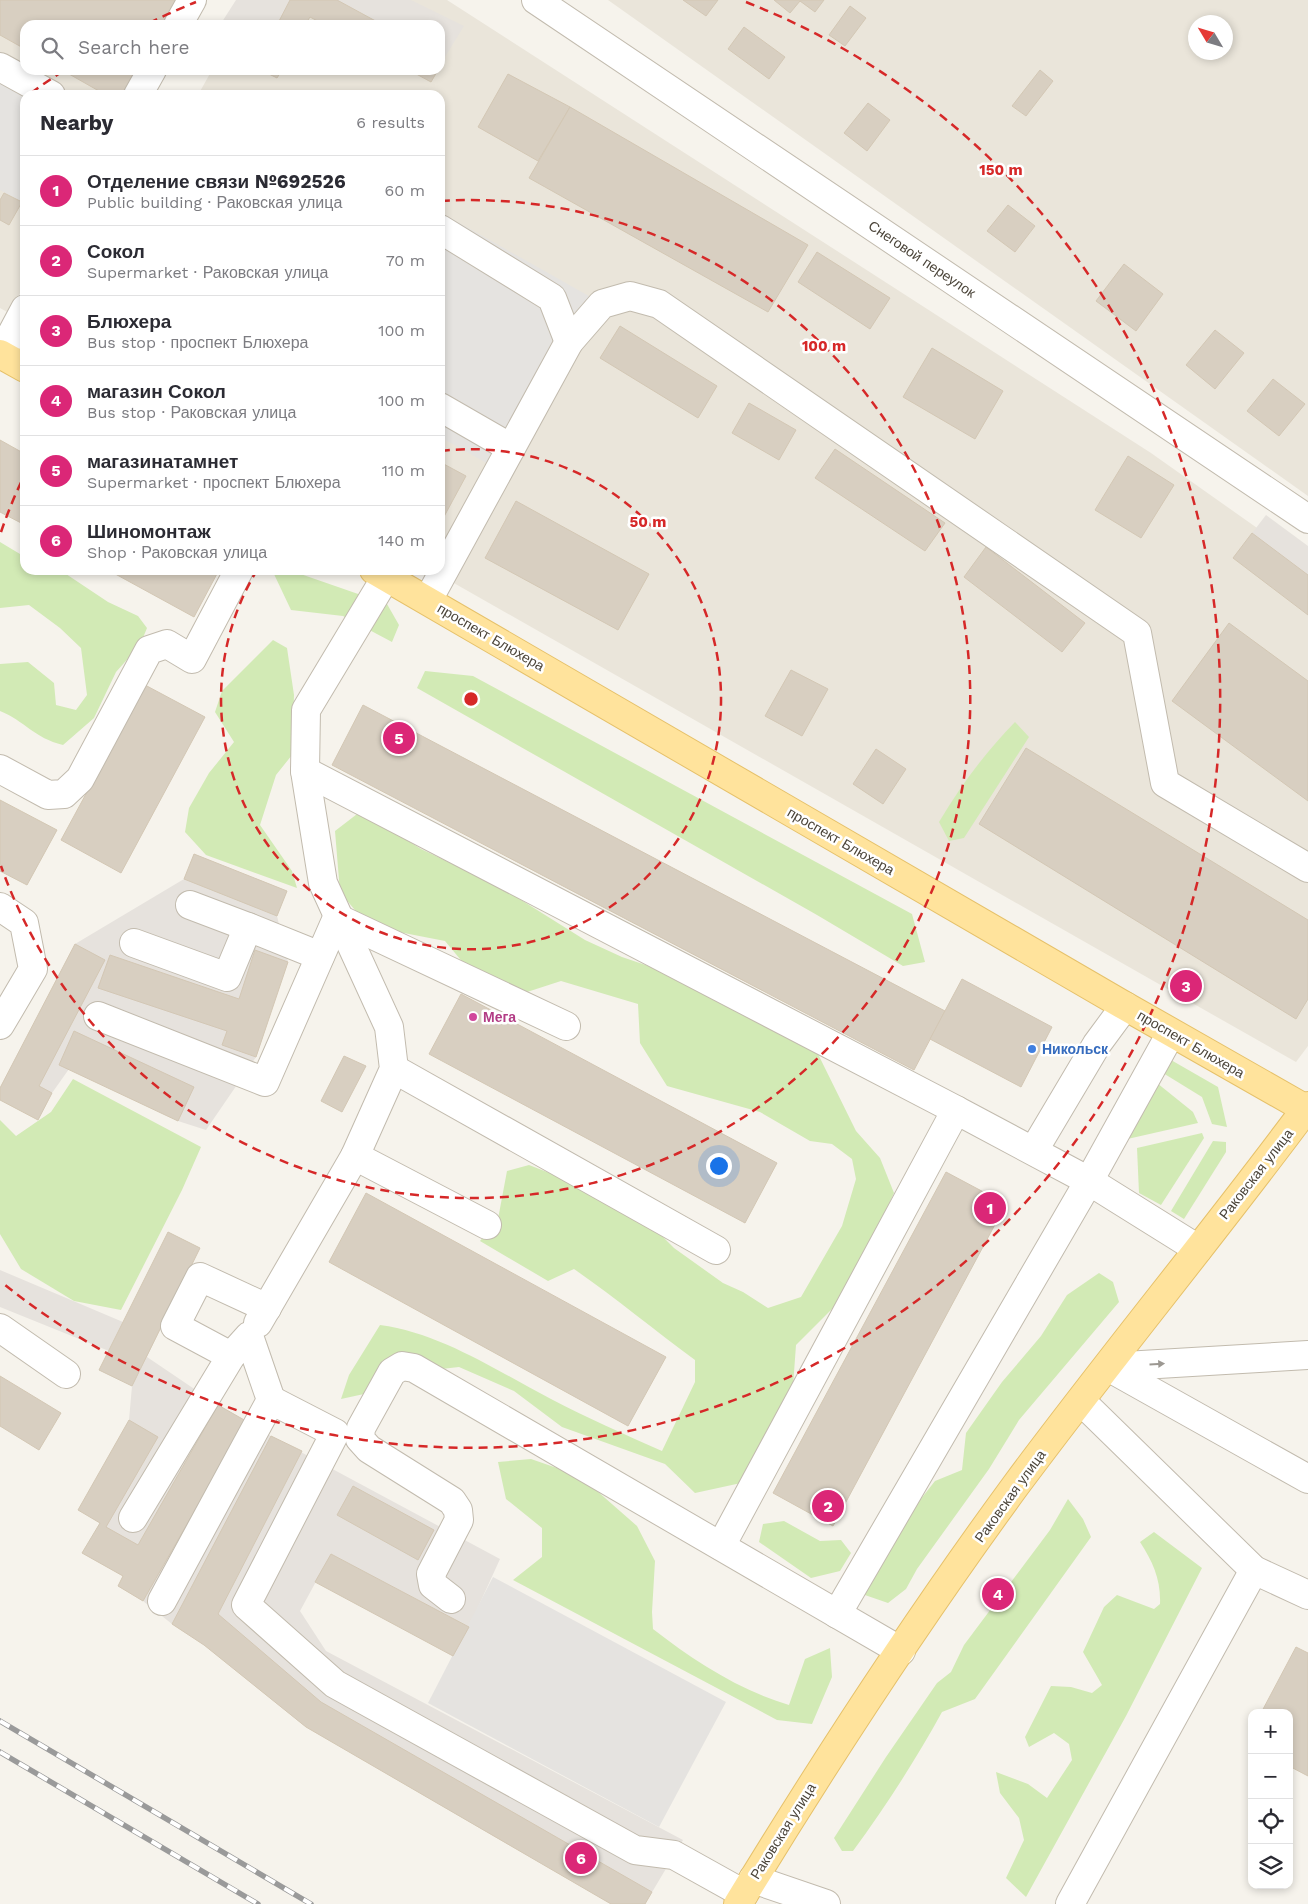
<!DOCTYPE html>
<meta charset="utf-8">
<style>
:root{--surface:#fff;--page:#f7f7f7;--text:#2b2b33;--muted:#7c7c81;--line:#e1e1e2;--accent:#db2777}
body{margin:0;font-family:"Work Sans",sans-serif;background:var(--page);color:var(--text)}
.controls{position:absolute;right:15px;bottom:15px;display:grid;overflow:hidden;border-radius:10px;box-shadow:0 2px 8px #0003}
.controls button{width:45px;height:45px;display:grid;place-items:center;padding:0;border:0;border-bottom:1px solid var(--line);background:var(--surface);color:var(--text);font:25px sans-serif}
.compass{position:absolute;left:1188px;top:15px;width:45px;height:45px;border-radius:50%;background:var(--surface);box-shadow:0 2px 8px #0003;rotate:308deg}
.you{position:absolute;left:718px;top:1165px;width:18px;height:18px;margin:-12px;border:4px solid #fff;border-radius:50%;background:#1a73e8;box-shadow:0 0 0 8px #1a73e833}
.badge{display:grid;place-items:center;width:32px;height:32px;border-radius:50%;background:var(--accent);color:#fff;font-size:16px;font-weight:700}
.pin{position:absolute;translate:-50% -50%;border:2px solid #fff;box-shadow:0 1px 5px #0006}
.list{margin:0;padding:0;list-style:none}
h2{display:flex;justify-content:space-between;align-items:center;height:65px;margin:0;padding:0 20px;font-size:21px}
h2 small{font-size:16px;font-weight:400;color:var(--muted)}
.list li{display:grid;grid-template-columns:32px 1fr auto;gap:15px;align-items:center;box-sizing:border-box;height:70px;padding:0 20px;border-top:1px solid var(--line)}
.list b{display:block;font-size:19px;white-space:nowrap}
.list p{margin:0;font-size:16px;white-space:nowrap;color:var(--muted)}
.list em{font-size:16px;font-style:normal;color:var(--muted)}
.icon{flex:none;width:28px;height:28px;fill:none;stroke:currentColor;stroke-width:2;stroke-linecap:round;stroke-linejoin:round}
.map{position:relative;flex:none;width:1308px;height:1904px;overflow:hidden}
.search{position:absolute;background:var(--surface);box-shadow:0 2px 8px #0003;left:20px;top:20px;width:425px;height:55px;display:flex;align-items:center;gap:12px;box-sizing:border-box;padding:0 18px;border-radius:15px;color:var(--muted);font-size:19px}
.panel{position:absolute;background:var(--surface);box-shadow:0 2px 8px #0003;left:20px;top:90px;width:425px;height:485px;border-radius:15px}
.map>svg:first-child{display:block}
</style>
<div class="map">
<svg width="1308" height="1904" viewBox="0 0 1308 1904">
<rect width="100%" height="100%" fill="#f6f3ec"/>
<g fill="#eae5da" fill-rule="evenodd">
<polygon points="0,0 184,0 170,25 25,25 25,70 145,70 131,95 25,95 25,284 9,313 0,308"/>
<polygon points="252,0 447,0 1151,453 1308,564 1308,1046 1296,1062 431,570 440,570 440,95 198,95 212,70 440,70 440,25 238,25"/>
<path d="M608 0H1308V496ZM1196 22H1226V52H1196Z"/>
</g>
<g fill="#e6e2dd">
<polygon points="236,0 411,0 464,26 440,65 440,25 325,25 310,17 305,25 220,25"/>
<polygon points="1266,515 1308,546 1308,615 1233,558"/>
<polygon points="194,854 287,891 277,916 288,962 256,1057 206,1130 178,1121 69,1069 52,1093 38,1120 0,1100 0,1088 75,944 184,879"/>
<polygon points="168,1232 200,1248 147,1357 218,1405 271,1436 500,1559 469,1627 331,1554 300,1611 326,1651 683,1840 645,1904 611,1904 306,1727 204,1645 172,1624 143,1601 118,1586 123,1576 82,1553 100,1523 129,1420 132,1386 99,1370 109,1351 0,1307 0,1270 123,1322"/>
</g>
<g fill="#d2eab5">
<path d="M0 542 25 557V570H60L108 602 138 616 147 628 140 645 116 672 94 718 63 745C34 738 25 721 0 711V664L28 662 54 683 56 705 76 710 87 695 81 648 60 628 29 605 0 608Z"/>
<polygon points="289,570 387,604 399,625 392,642 343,616 291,610 273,572"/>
<polygon points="273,640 287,648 294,695 292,755 276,775 260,825 292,871 297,888 206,855 185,832 189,808 209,773 234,742 215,712 222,691"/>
<polygon points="425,671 473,676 912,914 925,962 903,966 817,915 417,688"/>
<path d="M1015 722 1029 737 964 838 949 841 939 822C961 785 985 753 1015 722Z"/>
<path d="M361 811 421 849 499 886 585 940 622 957 669 973 818 1054 856 1131 880 1158 894 1193 845 1296 796 1345 792 1400 741 1483 695 1493 665 1464 562 1427 514 1391 459 1367 388 1375 364 1394 341 1399 349 1375 380 1325C441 1333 497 1371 551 1399 587 1418 624 1434 662 1451L695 1382V1360C654 1330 616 1298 574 1269L548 1281 480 1241 498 1219 507 1171 529 1165 578 1184 655 1229 674 1248 723 1283 743 1292 768 1308 801 1297 842 1226 856 1179 852 1159 832 1144 810 1141 760 1112 667 1086 640 1043 638 1004 561 981 524 993 465 965 445 941 368 926 340 892 335 831Z"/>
<polygon points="1171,1060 1218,1087 1227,1127 1212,1124 1202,1097 1163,1073"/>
<polygon points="73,1079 201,1147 182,1190 121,1310 74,1301 21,1269 0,1234 0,1120 16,1136 51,1112"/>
<polygon points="1157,1083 1193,1112 1198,1123 1123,1140"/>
<polygon points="1202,1133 1204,1138 1161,1205 1139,1193 1137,1148"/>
<polygon points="1213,1141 1226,1142 1226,1152 1184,1219 1171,1211"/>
<polygon points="1099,1273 1113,1282 1119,1302 1019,1420 989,1469 917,1569 906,1589 888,1603 862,1594 876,1556 935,1481 962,1470 966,1433 1002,1382 1041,1336 1067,1295"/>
<path d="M531 1459 580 1476 637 1526 655 1561 652 1612 653 1629C694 1661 739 1690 789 1705L805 1659 830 1648 832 1677 812 1724 777 1720 513 1580 542 1557V1528L506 1499 498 1462Z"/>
<path d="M1068 1499 1083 1519 1091 1537 975 1699 942 1712C915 1761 886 1806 853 1851H842L834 1838 886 1757 937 1683 951 1672 964 1645 1050 1530Z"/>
<polygon points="784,1521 820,1541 841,1540 851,1553 840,1571 811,1578 759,1542 763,1524"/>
<path d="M1154 1532 1202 1568 1126 1716 1026 1897 1006 1878 1024 1840 1019 1818 1000 1793 996 1772 1028 1784 1047 1798 1072 1760 1069 1744 1054 1733 1029 1747 1025 1737 1051 1686 1071 1687 1092 1693 1102 1685 1083 1652 1104 1607 1117 1595 1154 1609 1160 1604C1161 1580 1153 1562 1140 1542Z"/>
</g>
<g fill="#e5e3e0">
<polygon points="0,83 25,97 25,197 22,202 0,190"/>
<polygon points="440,212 603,304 508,475 440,437"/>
<polygon points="493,1577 726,1702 659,1827 428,1703"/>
</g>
<g fill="#d8cfc1" stroke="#d3c7b4">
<polygon points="0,0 176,0 162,25 25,25 25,49 0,35"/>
<polygon points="290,0 337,0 383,25 325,25 310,17 305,25 277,25"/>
<polygon points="683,0 718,0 706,16"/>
<polygon points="774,0 824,0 815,12 800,1 790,13"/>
<polygon points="850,6 866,18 845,46 829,35"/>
<polygon points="744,27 785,57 769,79 728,49"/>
<polygon points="62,70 137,70 123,95 106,95"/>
<polygon points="261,70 282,70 277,78"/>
<polygon points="409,70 438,70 431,82"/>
<polygon points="1040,70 1053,81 1026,116 1012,106"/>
<polygon points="508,74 570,107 538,161 478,127"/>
<polygon points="868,103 890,120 867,151 844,133"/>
<polygon points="570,107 808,245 768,312 529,178"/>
<polygon points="4,193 22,202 9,225 0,220 0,200"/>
<polygon points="1008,205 1035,226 1015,252 987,231"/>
<polygon points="817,252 890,298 870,329 798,282"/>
<polygon points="1124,264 1163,294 1136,331 1096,301"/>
<polygon points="620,326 717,386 698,418 600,358"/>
<polygon points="1215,330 1244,353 1215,389 1186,365"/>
<polygon points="932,348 1003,391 975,439 903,397"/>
<polygon points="1273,379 1305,404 1279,436 1247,411"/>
<polygon points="749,403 796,430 779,460 732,433"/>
<polygon points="0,440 25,454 25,525 0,512"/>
<polygon points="835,449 945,523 925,551 815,478"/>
<polygon points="1128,456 1174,485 1141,538 1095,510"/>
<polygon points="440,462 466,476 440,524"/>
<polygon points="516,501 649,574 618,630 485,558"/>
<polygon points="1252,533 1308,575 1308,615 1233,558"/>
<polygon points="986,547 1085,623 1062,652 964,577"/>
<polygon points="108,570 219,570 194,617"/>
<polygon points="1229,623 1308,681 1308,801 1172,701"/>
<polygon points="791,670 828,689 802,736 765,716"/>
<polygon points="145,685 205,717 121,873 61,840"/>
<polygon points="363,705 945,1011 914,1070 332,765"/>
<polygon points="1026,748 1308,920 1308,999 1296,1019 979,824"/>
<polygon points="876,749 906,769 883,804 853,784"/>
<polygon points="0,800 57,830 27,885 0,871"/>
<polygon points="194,854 287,891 277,916 184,879"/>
<polygon points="75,944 105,960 39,1086 52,1093 38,1120 0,1100 0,1088"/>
<polygon points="255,950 288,962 256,1057 222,1045 227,1031 98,988 110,955 239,999"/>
<polygon points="962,979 1052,1027 1021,1087 930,1039"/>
<polygon points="461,994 777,1163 745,1223 429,1054"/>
<polygon points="74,1031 194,1087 178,1121 59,1065"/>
<polygon points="344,1056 366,1066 342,1112 321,1101"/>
<polygon points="946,1172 1006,1204 833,1526 773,1493"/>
<polygon points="366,1193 666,1357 628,1426 329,1262"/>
<polygon points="168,1232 200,1248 132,1386 99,1370"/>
<polygon points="0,1376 61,1413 39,1450 0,1426"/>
<polygon points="218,1405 246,1421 143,1601 118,1586 123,1576 82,1553 100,1523 78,1510 129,1420 158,1437 106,1527 138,1545"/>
<polygon points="271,1436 302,1451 218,1614 321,1702 652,1892 645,1904 611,1904 306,1727 204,1645 172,1624"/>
<polygon points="353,1486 434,1530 418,1560 337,1515"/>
<polygon points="331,1554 469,1627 453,1656 315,1582"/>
<polygon points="1296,1647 1308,1653 1308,1776 1289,1766 1289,1713 1261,1713"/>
</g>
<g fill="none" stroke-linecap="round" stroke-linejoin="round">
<defs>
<g id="minor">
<polyline points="536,0 1308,519"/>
<polyline points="178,25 192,0"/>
<polyline points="0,67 51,95"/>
<polyline points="138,95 152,70"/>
<polyline points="440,229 552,298 569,342"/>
<polyline points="0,356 25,309"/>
<polyline points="440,407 511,448"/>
<polyline points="386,577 306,710 305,771 323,883 389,1027 394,1069 355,1156 487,1225"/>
<polyline points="428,600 569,342 602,304 630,296 659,304 1137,633 1165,783 1308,868"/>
<polyline points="0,769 48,795 64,794 80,779 149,650 167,644 192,659 239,570"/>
<polyline points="305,771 956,1110"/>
<polyline points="190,905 248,927"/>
<polyline points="0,907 24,923 33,969 0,1025"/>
<polyline points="134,943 227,977 248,927 320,956"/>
<polyline points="98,1016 265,1082 337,918 566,1026"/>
<polyline points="394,1069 716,1250"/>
<polyline points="1034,1150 1097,1044 1125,1006"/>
<polyline points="258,1323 355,1156"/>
<polyline points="0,1328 66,1374"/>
<polyline points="1108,1367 1308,1479"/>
<polyline points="1108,1367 1308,1355"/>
<polyline points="271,1400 335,1433 246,1605 335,1684 635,1850 674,1855 744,1894"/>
<polyline points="1081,1401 1254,1570 1308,1595"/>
<polyline points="133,1518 231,1356 175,1326 200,1277 267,1308"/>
<polyline points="721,1546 956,1110 1089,1181 1198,1249"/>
<polyline points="451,1599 433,1585 431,1574 459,1520 458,1510 452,1501 369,1449 360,1439 361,1428 392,1372 402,1366 414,1368 901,1651"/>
<polyline points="162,1601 271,1400 249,1336 231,1356"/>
<polyline points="837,1614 1089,1181 1171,1033"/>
<polyline points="753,1879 826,1904"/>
<polyline points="1070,1904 1254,1570"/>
</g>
<g id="major">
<polyline points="0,354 25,368"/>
<polyline points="374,570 1125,1006 1306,1109"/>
<path d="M738 1904C825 1761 917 1620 1016 1485 1111 1357 1213 1234 1308 1106"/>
</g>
</defs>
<use href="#minor" stroke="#c2bbae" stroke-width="30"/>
<use href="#major" stroke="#e6c16a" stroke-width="30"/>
<use href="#minor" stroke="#fff" stroke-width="28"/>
<use href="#major" stroke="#ffe39c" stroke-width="28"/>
<defs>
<g id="rail">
<polyline points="0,1721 311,1904"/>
<polyline points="0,1752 258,1904"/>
</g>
</defs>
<use href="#rail" stroke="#9a9a9a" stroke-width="5.5"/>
<use href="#rail" stroke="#fff" stroke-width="4" stroke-dasharray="11" stroke-linecap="butt"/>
</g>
<defs><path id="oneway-solid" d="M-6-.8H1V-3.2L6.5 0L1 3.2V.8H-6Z" transform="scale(1.25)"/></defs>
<use fill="#9c9892" href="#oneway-solid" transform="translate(1157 1364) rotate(-3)"/>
<g fill="none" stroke="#d62828" stroke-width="2.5" stroke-dasharray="9 6">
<path d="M441 451A250 250 0 1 1 257 570"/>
<path d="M1 532A499 499 0 0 1 24 476M441 201A499 499 0 1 1 1 866"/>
<path d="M31 93A749 749 0 0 1 63 71M149 23A749 749 0 0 1 196 2M746 2A749 749 0 1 1 5 1285"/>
</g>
<circle fill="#d1479c" stroke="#fff" stroke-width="2" cx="473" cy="1017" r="5"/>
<circle fill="#3f7fe0" stroke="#fff" stroke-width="2" cx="1032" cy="1049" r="5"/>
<g text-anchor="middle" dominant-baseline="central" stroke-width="5" stroke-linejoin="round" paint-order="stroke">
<g font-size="14" fill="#4b4439" stroke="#fff">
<text transform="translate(922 259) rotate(34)">Снеговой переулок</text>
<text transform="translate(491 637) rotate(30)">проспект Блюхера</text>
<text transform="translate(841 841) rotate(30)">проспект Блюхера</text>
<text transform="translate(1191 1044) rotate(30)">проспект Блюхера</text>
<text transform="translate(1256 1174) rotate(-52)">Раковская улица</text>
<text transform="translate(1010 1496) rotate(-54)">Раковская улица</text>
<text transform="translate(783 1831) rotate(-58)">Раковская улица</text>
</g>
<g font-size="14" font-weight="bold" fill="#b23c85" stroke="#fff" text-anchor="start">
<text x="483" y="1017">Мега</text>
</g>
<g font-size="14" font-weight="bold" fill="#366cbe" stroke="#fff" text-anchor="start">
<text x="1042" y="1049">Никольск</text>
</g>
</g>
<circle cx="471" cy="699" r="8" fill="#d62828" stroke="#fff" stroke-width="2.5"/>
<g font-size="15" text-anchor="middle" font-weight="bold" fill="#d62828" stroke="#fff" stroke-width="5" stroke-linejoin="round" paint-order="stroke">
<text x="1001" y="175">150 m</text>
<text x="824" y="351">100 m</text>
<text x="648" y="527">50 m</text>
</g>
</svg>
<div class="controls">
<button>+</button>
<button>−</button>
<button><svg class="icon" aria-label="locate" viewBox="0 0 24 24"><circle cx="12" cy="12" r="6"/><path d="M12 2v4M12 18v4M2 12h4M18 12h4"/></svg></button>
<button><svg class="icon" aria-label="layers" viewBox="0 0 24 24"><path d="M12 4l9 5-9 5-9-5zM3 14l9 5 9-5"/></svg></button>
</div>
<svg class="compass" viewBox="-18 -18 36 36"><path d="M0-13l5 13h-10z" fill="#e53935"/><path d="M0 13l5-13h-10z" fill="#7c7c81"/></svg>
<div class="you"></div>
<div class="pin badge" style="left:990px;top:1208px">1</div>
<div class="pin badge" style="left:828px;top:1506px">2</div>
<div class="pin badge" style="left:1186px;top:986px">3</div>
<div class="pin badge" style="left:998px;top:1594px">4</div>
<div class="pin badge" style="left:399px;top:738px">5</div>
<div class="pin badge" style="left:581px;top:1858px">6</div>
<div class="search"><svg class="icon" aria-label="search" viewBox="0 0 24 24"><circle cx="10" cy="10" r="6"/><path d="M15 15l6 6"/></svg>Search here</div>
<section class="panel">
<h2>Nearby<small>6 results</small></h2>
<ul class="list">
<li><span class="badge">1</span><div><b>Отделение связи №692526</b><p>Public building · Раковская улица</p></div><em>60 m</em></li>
<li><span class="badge">2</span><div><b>Сокол</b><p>Supermarket · Раковская улица</p></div><em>70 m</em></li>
<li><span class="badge">3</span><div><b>Блюхера</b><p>Bus stop · проспект Блюхера</p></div><em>100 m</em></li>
<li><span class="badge">4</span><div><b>магазин Сокол</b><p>Bus stop · Раковская улица</p></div><em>100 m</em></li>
<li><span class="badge">5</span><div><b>магазинатамнет</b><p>Supermarket · проспект Блюхера</p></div><em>110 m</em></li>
<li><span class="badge">6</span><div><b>Шиномонтаж</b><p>Shop · Раковская улица</p></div><em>140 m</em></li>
</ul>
</section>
</div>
